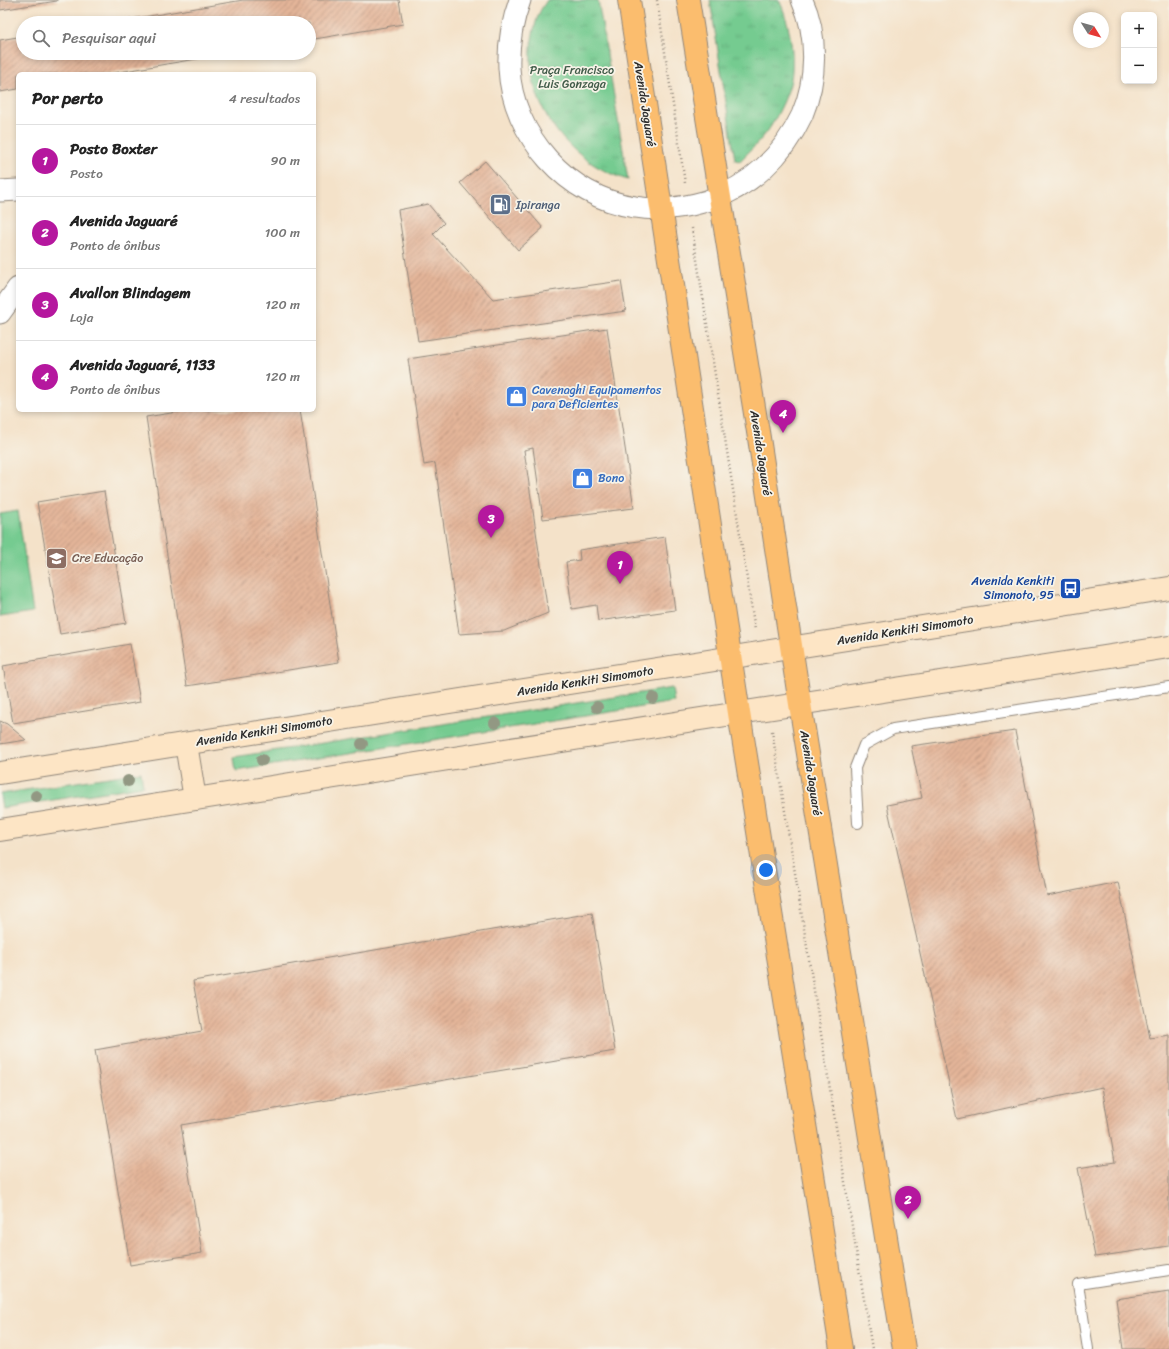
<!DOCTYPE html>
<html lang="pt">
<meta charset="utf-8">
<style>
:root{--surface:#fff;--page:#f2f2f2;--text:#222;--muted:#767676;--line:#e0e0e0;--accent:#b5179e}
body{margin:0;font-family:Sriracha,sans-serif;background:var(--page);color:var(--text)}
.controls{position:absolute;right:12px;top:12px;display:grid;overflow:hidden;border-radius:6px;box-shadow:0 2px 6px #0003}
.controls button{width:36px;height:36px;display:grid;place-items:center;padding:0;border:0;border-bottom:1px solid var(--line);background:var(--surface);color:var(--text);font:20px sans-serif}
.compass{position:absolute;left:1073px;top:12px;width:36px;height:36px;border-radius:50%;background:var(--surface);box-shadow:0 2px 6px #0003;rotate:127deg}
.you{position:absolute;left:766px;top:870px;width:14px;height:14px;margin:-10px;border:3px solid #fff;border-radius:50%;background:#1a73e8;box-shadow:0 0 0 6px #1a73e833}
.badge{display:grid;place-items:center;width:26px;height:26px;border-radius:50%;background:var(--accent);color:#fff;font-size:13px;font-weight:700}
.pin{position:absolute;translate:-50% -33px;filter:drop-shadow(0 1px 2px #0008)}
.pin::after{content:'';position:absolute;top:21px;width:14px;height:12px;background:inherit;clip-path:polygon(0 0,100% 0,50% 100%)}
.list{margin:0;padding:0;list-style:none}
h2{display:flex;justify-content:space-between;align-items:center;height:52px;margin:0;padding:0 16px;font-size:17px}
h2 small{font-size:13px;font-weight:400;color:var(--muted)}
.list li{display:grid;grid-template-columns:26px 1fr auto;gap:12px;align-items:center;box-sizing:border-box;height:72px;padding:0 16px;border-top:1px solid var(--line)}
.list b{display:block;font-size:15px;white-space:nowrap}
.list p{margin:0;font-size:13px;white-space:nowrap;color:var(--muted)}
.list em{font-size:13px;font-style:normal;color:var(--muted)}
.icon{flex:none;width:22px;height:22px;fill:none;stroke:currentColor;stroke-width:2;stroke-linecap:round;stroke-linejoin:round}
.map{position:relative;flex:none;width:1169px;height:1349px;overflow:hidden}
.search{position:absolute;background:var(--surface);box-shadow:0 2px 6px #0003;left:16px;top:16px;width:300px;height:44px;display:flex;align-items:center;gap:10px;box-sizing:border-box;padding:0 14px;border-radius:22px;color:var(--muted);font-size:15px}
.panel{position:absolute;background:var(--surface);box-shadow:0 2px 6px #0003;left:16px;top:72px;width:300px;height:340px;border-radius:6px}
.map>svg:first-child{display:block}
</style>
<div class="map">
<svg width="1169" height="1349" viewBox="0 0 1169 1349">
<defs>
<pattern id="park-tufts" width="24" height="20" patternUnits="userSpaceOnUse"><rect width="24" height="20" fill="#74cb90"/><path d="M3 7l-1-3M5 7V3M7 7l1-3M15 17l-1-3M17 17v-4M19 17l1-3" fill="none" stroke="#65ae7c"/></pattern>
<pattern id="building-hatch" width="6" height="6" patternUnits="userSpaceOnUse"><rect width="6" height="6" fill="#e4b599"/><path d="M-1 1l2-2M0 6l6-6M5 7l2-2" fill="none" stroke="#b9937d"/></pattern>
</defs>
<rect width="100%" height="100%" fill="#f7f3e8"/>
<filter id="ink" filterUnits="userSpaceOnUse"><feTurbulence type="fractalNoise" baseFrequency=".025" numOctaves="2"/><feDisplacementMap in="SourceGraphic" scale="8" xChannelSelector="R" yChannelSelector="G"/><feConvolveMatrix kernelMatrix="1 2 1 2 8 2 1 2 1" color-interpolation-filters="sRGB"/></filter>
<filter id="wash" filterUnits="userSpaceOnUse"><feTurbulence type="fractalNoise" baseFrequency=".012" numOctaves="4" result="noise"/><feDisplacementMap in="SourceGraphic" scale="16" xChannelSelector="R" yChannelSelector="G"/><feGaussianBlur stdDeviation="0.9" result="paint"/><feColorMatrix in="noise" values="0 0 0 0 0 0 0 0 0 0 0 0 0 0 0 0 0 1.4 0 .05"/><feComposite in="paint" operator="in"/></filter>
<g filter="url(#wash)">
<rect width="100%" height="100%" fill="#f4e2c9"/>
<g fill="#74cb90" stroke="#507b5e">
<polygon points="18,511 33,612 0,617 0,514"/>
<polygon points="672,688 674,702 236,771 234,757"/>
<polygon points="141,772 143,786 2,808 0,794"/>
</g>
<g fill="url(#park-tufts)" stroke="#507b5e">
<path d="M547 0H598L628 180C559 160 512 86 538 16 540 10 544 5 547 0Z"/>
<path d="M710 0H779C790 22 796 60 790 84 787 97 775 121 767 132 759 142 749 152 740 161L735 160Z"/>
</g>
<g id="blocks">
<g fill="url(#building-hatch)">
<polygon points="0,0 57,0 57,1 0,10"/>
<polygon points="243,0 399,0 403,24 309,40 309,23 108,23"/>
<polygon points="23,36 23,53 226,54 107,74 18,74 18,89 0,92 0,40"/>
<polygon points="485,161 543,228 518,250 460,183"/>
<polygon points="428,204 444,223 433,234 493,299 621,281 626,311 418,341 398,210"/>
<polygon points="607,328 634,508 543,519 533,448 524,450 548,613 504,631 459,634 435,463 424,465 408,359"/>
<polygon points="190,410 300,410 339,662 187,686 146,417"/>
<polygon points="104,491 126,623 60,634 37,502"/>
<polygon points="665,537 675,610 598,621 596,605 572,609 566,562 580,560 579,550"/>
<polygon points="130,644 140,702 13,723 3,666"/>
<polygon points="0,721 7,724 26,740 0,744"/>
<polygon points="1015,731 1047,896 1118,882 1150,1038 1169,1035 1169,1246 1095,1257 1078,1168 1115,1162 1102,1087 957,1119 887,805 922,798 911,746"/>
<polygon points="592,913 615,1051 181,1125 202,1253 130,1265 95,1050 202,1031 193,981"/>
<polygon points="1169,1291 1169,1349 1123,1349 1116,1299"/>
</g>
</g>
</g>
<g filter="url(#ink)">
<use href="#blocks" fill-opacity="0" stroke="#90867a" stroke-width="1"/>
<g fill="none" stroke-linecap="round" stroke-linejoin="round">
<defs>
<g id="service">
<polyline points="858,823 855,768 864,745 893,729 1169,687"/>
<polyline points="1088,1349 1078,1284 1169,1270"/>
</g>
<g id="minor">
<path d="M520 0C512 22 508 44 509 68 512 135 568 198 635 207 659 211 683 208 707 201 750 187 783 156 802 115 817 80 818 35 802 0"/>
<polyline points="0,191 18,190"/>
<polyline points="0,313 18,288"/>
</g>
<g id="secondary">
<polyline points="186,744 195,799"/>
<polyline points="0,773 1169,588"/>
<polyline points="0,830 694,720 1169,647"/>
</g>
<g id="trunk">
<polyline points="629,0 739,713 841,1349"/>
<polyline points="688,0 759,438 800,704 904,1349"/>
</g>
</defs>
<use href="#service" stroke="#90867a" stroke-width="12"/>
<use href="#minor" stroke="#90867a" stroke-width="23"/>
<use href="#secondary" stroke="#90867a" stroke-width="24"/>
<use href="#trunk" stroke="#90867a" stroke-width="24"/>
<g stroke="#90867a" stroke-width="2.5" stroke-dasharray="1 3" stroke-linecap="butt">
<polyline points="657,0 685,183"/>
<polyline points="692,228 755,630"/>
<polyline points="772,731 872,1349"/>
</g>
<use href="#service" stroke="#fff" stroke-width="10"/>
<use href="#minor" stroke="#fff" stroke-width="21"/>
<use href="#secondary" stroke="#fde5c5" stroke-width="22"/>
<use href="#trunk" stroke="#fbbd6e" stroke-width="22"/>
</g>
<g fill="#929883">
<circle cx="653" cy="698" r="6"/>
<circle cx="597" cy="707" r="6"/>
<circle cx="495" cy="723" r="6"/>
<circle cx="362" cy="744" r="6"/>
<circle cx="262" cy="760" r="6"/>
<circle cx="128" cy="781" r="6"/>
<circle cx="36" cy="796" r="6"/>
</g>
</g>
<defs>
<symbol id="fuel-square" viewBox="-11 -11 22 22"><rect x="-9" y="-9" width="18" height="18" rx="4" fill="#5c6f8a" stroke="#f7f3e8"/><path d="M-5.5-6h7V0h2V4h1.3V-2.5L3-4.5l.8-.8L6-3V5H2.5V1h-1V6h-7ZM-4.2-4.7v3.2H.2V-4.7Z" fill="#fff"/></symbol>
<symbol id="shop-square" viewBox="-11 -11 22 22"><rect x="-9" y="-9" width="18" height="18" rx="4" fill="#3f7fe0" stroke="#f7f3e8"/><path d="M-5-2.5h2.3a2.7 3.5 0 0 1 5.4 0H5L5.5 6h-11ZM-1.5-2.5h3a1.5 2.3 0 0 0-3 0Z" fill="#fff"/></symbol>
<symbol id="school-square" viewBox="-11 -11 22 22"><rect x="-9" y="-9" width="18" height="18" rx="4" fill="#8d6e63" stroke="#f7f3e8"/><path d="M0-5L7-2L0 1L-7-2ZM-4 1L0 2.5L4 1V4Q0 6-4 4Z" fill="#fff"/></symbol>
<symbol id="bus-square" viewBox="-11 -11 22 22"><rect x="-9" y="-9" width="18" height="18" rx="4" fill="#1a4fb4" stroke="#f7f3e8"/><path d="M-5-6H5V4H4V6H2V4H-2V6H-4V4H-5ZM-3.5-4V0h7V-4ZM-3.5 1.2v1.5H-2V1.2ZM2 1.2v1.5H3.5V1.2Z" fill="#fff"/></symbol>
</defs>
<g fill-rule="evenodd">
<use href="#fuel-square" x="488" y="192" width="25" height="25"/>
<use href="#shop-square" x="504" y="384" width="25" height="25"/>
<use href="#shop-square" x="570" y="466" width="25" height="25"/>
<use href="#school-square" x="44" y="546" width="25" height="25"/>
<use href="#bus-square" x="1058" y="576" width="25" height="25"/>
</g>
<g text-anchor="middle" dominant-baseline="central" stroke-width="3.5" stroke-linejoin="round" paint-order="stroke">
<g font-size="12" fill="#415b49" stroke="#f7f3e8">
<text x="572" y="70">Praça Francisco<tspan x="572" dy="14">Luis Gonzaga</tspan></text>
</g>
<g font-size="12" fill="#2b2b2b" stroke="#f7f3e8">
<text transform="translate(645 104) rotate(81)">Avenida Jaguaré</text>
<text transform="translate(761 453) rotate(81)">Avenida Jaguaré</text>
<text transform="translate(905 630) rotate(-9)">Avenida Kenkiti Simomoto</text>
<text transform="translate(585 681) rotate(-9)">Avenida Kenkiti Simomoto</text>
<text transform="translate(264 731) rotate(-9)">Avenida Kenkiti Simomoto</text>
<text transform="translate(811 773) rotate(81)">Avenida Jaguaré</text>
</g>
<g font-size="12" fill="#4e5e75" stroke="#f7f3e8" text-anchor="start">
<text x="516" y="205">Ipiranga</text>
</g>
<g font-size="12" fill="#366cbe" stroke="#f7f3e8" text-anchor="start">
<text x="532" y="390">Cavenaghi Equipamentos<tspan x="532" dy="14">para Deficientes</tspan></text>
<text x="598" y="478">Bono</text>
</g>
<g font-size="12" fill="#785e54" stroke="#f7f3e8" text-anchor="start">
<text x="72" y="558">Cre Educação</text>
</g>
<g font-size="12" fill="#164399" stroke="#f7f3e8" text-anchor="end">
<text x="1054" y="581">Avenida Kenkiti<tspan x="1054" dy="14">Simonoto, 95</tspan></text>
</g>
</g>
</svg>
<div class="controls">
<button>+</button>
<button>−</button>
</div>
<svg class="compass" viewBox="-18 -18 36 36"><path d="M0-13l5 13h-10z" fill="#e53935"/><path d="M0 13l5-13h-10z" fill="#767676"/></svg>
<div class="you"></div>
<div class="pin badge" style="left:620px;top:584px">1</div>
<div class="pin badge" style="left:908px;top:1219px">2</div>
<div class="pin badge" style="left:491px;top:538px">3</div>
<div class="pin badge" style="left:783px;top:433px">4</div>
<div class="search"><svg class="icon" aria-label="search" viewBox="0 0 24 24"><circle cx="10" cy="10" r="6"/><path d="M15 15l6 6"/></svg>Pesquisar aqui</div>
<section class="panel">
<h2>Por perto<small>4 resultados</small></h2>
<ul class="list">
<li><span class="badge">1</span><div><b>Posto Boxter</b><p>Posto</p></div><em>90 m</em></li>
<li><span class="badge">2</span><div><b>Avenida Jaguaré</b><p>Ponto de ônibus</p></div><em>100 m</em></li>
<li><span class="badge">3</span><div><b>Avallon Blindagem</b><p>Loja</p></div><em>120 m</em></li>
<li><span class="badge">4</span><div><b>Avenida Jaguaré, 1133</b><p>Ponto de ônibus</p></div><em>120 m</em></li>
</ul>
</section>
</div>
